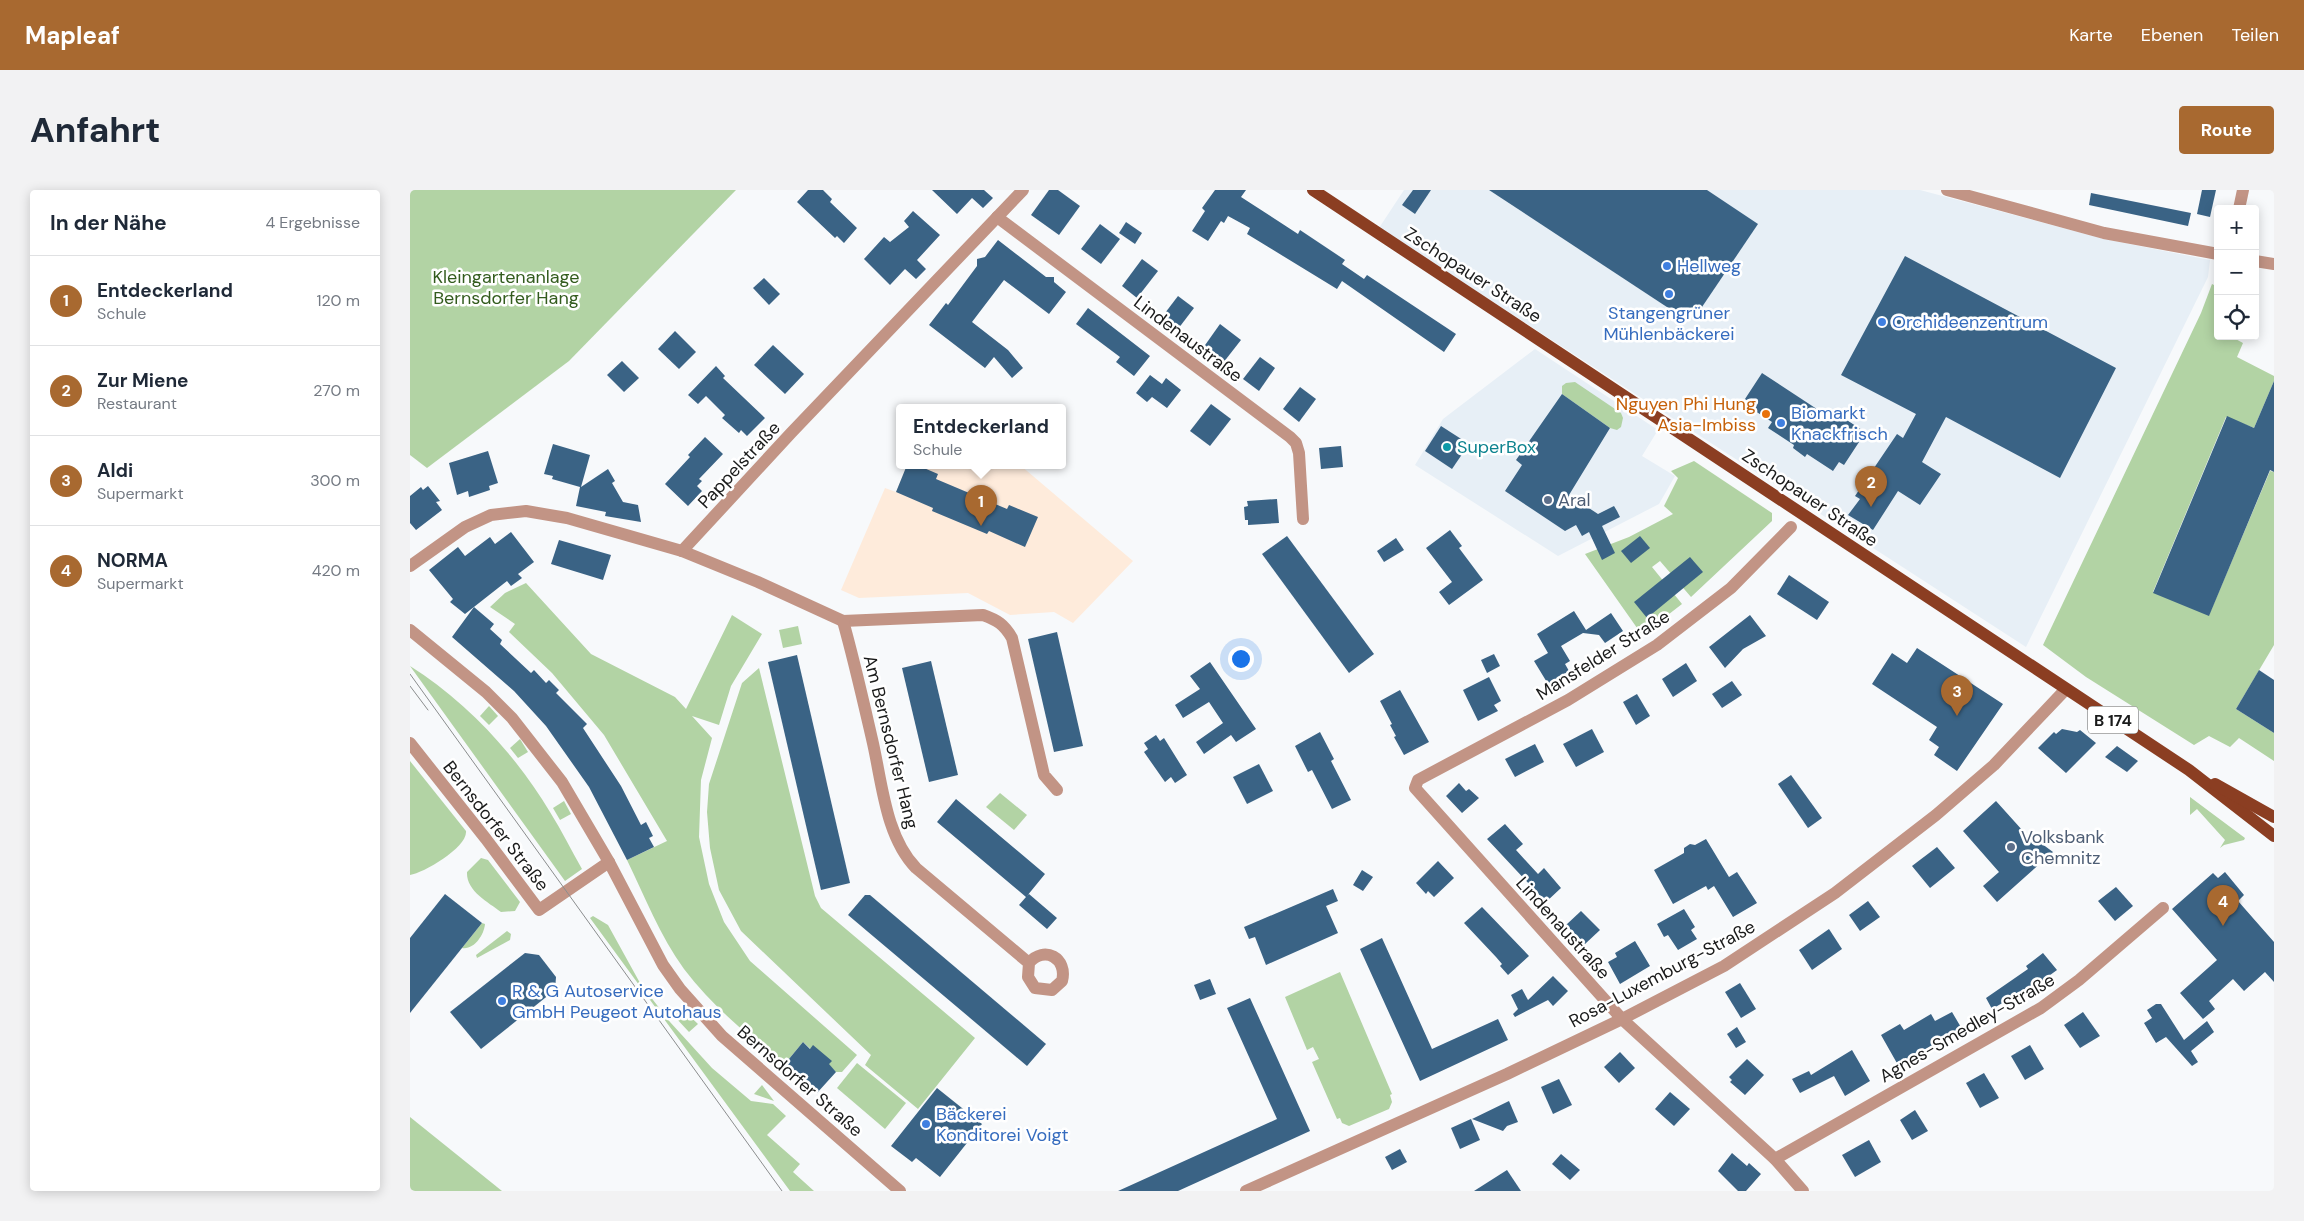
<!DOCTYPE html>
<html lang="de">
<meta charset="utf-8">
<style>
:root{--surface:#fff;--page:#f2f2f3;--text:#1f2937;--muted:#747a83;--line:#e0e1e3;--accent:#a86930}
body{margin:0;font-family:"DM Sans",sans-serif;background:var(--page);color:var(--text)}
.controls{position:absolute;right:15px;top:15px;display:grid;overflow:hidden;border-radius:5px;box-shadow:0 2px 12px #0003}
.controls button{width:45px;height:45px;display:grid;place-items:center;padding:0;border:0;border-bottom:1px solid var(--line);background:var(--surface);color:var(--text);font:25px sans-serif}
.you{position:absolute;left:830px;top:468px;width:18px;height:18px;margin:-12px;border:4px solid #fff;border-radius:50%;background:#1a73e8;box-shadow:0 0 0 8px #1a73e833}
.badge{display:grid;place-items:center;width:32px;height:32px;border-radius:50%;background:var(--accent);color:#fff;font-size:16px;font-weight:700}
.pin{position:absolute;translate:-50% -41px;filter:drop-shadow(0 1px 2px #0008)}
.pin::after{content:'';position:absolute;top:26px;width:18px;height:15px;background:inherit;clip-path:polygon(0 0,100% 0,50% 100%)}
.popup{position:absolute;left:486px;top:214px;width:170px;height:65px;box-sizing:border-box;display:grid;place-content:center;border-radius:5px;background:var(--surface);filter:drop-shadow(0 1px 4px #0005);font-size:16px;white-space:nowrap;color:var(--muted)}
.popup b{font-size:19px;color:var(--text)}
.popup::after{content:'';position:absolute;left:50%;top:100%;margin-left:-10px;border:10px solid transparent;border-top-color:var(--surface)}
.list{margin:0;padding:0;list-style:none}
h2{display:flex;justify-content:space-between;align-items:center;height:65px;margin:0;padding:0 20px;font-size:21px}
h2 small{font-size:16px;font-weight:400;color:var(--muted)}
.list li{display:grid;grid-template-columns:32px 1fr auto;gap:15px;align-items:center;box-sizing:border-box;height:90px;padding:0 20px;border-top:1px solid var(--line)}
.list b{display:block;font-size:19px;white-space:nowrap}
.list p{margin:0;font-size:16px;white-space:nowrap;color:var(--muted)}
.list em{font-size:16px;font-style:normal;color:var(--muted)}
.icon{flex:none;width:28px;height:28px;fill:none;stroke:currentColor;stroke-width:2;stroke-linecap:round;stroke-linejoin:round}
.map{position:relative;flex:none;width:1864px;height:1001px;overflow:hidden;border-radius:5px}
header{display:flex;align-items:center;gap:30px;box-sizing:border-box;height:70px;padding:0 25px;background:var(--accent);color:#fff}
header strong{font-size:24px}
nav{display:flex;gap:28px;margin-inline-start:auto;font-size:18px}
.intro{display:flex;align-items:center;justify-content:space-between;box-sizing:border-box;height:120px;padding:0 30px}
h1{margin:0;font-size:35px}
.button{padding:12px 22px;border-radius:5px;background:var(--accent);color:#fff;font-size:18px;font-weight:700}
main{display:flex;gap:30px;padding:0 30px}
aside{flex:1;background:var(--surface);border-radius:5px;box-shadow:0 2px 12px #0003}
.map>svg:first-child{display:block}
</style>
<header>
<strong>Mapleaf</strong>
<nav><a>Karte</a><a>Ebenen</a><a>Teilen</a></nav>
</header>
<div class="intro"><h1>Anfahrt</h1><a class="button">Route</a></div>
<main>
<aside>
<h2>In der Nähe<small>4 Ergebnisse</small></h2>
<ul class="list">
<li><span class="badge">1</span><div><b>Entdeckerland</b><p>Schule</p></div><em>120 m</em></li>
<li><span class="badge">2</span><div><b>Zur Miene</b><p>Restaurant</p></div><em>270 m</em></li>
<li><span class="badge">3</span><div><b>Aldi</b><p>Supermarkt</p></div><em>300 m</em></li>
<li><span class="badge">4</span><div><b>NORMA</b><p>Supermarkt</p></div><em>420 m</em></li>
</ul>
</aside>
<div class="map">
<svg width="1864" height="1001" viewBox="0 0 1864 1001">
<rect width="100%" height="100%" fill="#f7f9fb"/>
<g fill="#e7eff6">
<polygon points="994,0 1510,0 1694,49 1800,70 1798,87 1616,457 969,38"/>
<polygon points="1125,159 1248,240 1232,266 1265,286 1249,314 1148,366 1005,275 1033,229"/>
</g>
<polygon fill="#feebdb" points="497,275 507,275 516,279 518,275 610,275 723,371 663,433 644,422 600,425 558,403 449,408 431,400 475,298 486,302"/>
<g fill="#b2d3a4">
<polygon points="0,0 326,0 159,171 17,278 0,265"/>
<polygon points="1802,94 1808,97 1808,146 1820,146 1833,153 1827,167 1864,186 1864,191 1844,238 1816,227 1743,402 1799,425 1860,281 1864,282 1864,455 1826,519 1864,543 1864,571 1829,548 1820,557 1799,546 1784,555 1676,487 1633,455 1791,123"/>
<polygon points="1165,192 1211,223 1213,228 1211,237 1207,240 1200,238 1152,204 1152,196 1156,193"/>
<polygon points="1284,271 1362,323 1362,331 1281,407 1250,371 1242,377 1272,414 1232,445 1175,364 1219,347 1263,324 1254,316 1268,288 1261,281"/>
<path d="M116 393 181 464 265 507 276 519 322 425 352 444 321 496 309 535 282 526 302 548 291 590 289 647 299 694 314 732 340 771 447 865 432 882H426L393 852 374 875C339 846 302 816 274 779 250 746 235 707 217 670L257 651 194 545 142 483 99 442 105 434 80 417 95 403Z"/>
<polygon points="388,436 392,454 373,458 369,440"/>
<path d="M0 476C56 511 106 565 140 622 152 641 161 660 172 679L155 691Z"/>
<polygon points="349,478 405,706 411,718 565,848 508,919 455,875 461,865 331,741 309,700 300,658 297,622 299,594 332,493"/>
<polygon points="79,516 88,526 79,535 70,526"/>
<polygon points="110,549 118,562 108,568 100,558"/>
<path d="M0 571 56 641C58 657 14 683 0 685Z"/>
<polygon points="590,603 617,625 604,640 576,617"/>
<polygon points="1780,607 1835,648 1834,650 1814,655 1810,658 1815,650 1787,619 1780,625"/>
<polygon points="154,611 161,624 150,630 143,618"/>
<path d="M71 668 78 670 107 708 110 712 105 721 91 722C78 712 56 701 57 682Z"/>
<polygon points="183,726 198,735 230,793 260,832 302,878 341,911 363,914 376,926 357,945 390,974 383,982 404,1001 380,1001 180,728"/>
<path d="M72 733 75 734C74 745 64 760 52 758Z"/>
<polygon points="97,741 101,744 100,750 67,768 66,765"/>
<polygon points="930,782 982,904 980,905 982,912 979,919 939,936 932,933 930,928 927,929 902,872 909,869 903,857 897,860 875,807"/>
<polygon points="272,819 288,834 279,842 264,826"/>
<polygon points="447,873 496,913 475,939 427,898"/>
<polygon points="352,895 364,911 344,904"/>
<polygon points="0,927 92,1001 0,1001"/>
</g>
<g fill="#3a6385">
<polygon points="398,0 413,0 422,9 420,12 447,38 434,53 427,46 425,48 387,12"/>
<polygon points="522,0 574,0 583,8 573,18 562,8 547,24"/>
<polygon points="639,0 648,0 670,16 649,45 621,25"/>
<polygon points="805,0 836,0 831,7 888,44 890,40 935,70 932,74 954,89 957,85 1046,144 1034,162 932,91 927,99 837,44 840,38 818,26 814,33 811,31 798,51 782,41 795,21 792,18"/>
<polygon points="1003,0 1021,0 1005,24 992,15"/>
<polygon points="1079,0 1297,0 1348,34 1292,117 1266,123"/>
<polygon points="1792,0 1806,0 1800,27 1787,24"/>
<polygon points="1681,3 1781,23 1778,36 1679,15"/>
<polygon points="503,21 530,45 507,70 516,79 506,89 495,79 480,95 454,69 474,47 480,52 499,37 494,31"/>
<polygon points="716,32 732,43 725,54 709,43"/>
<polygon points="690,34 710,49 691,74 671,59"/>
<polygon points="588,50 636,87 644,87 644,92 656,102 639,124 594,90 562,132 598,160 613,178 602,188 584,167 575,178 519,135 536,113 538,115 567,76 567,69 575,67"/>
<polygon points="1495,66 1706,178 1650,288 1536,227 1512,272 1531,284 1510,315 1488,301 1463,340 1438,325 1450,309 1445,306 1487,244 1493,248 1506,224 1431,185"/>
<polygon points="732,69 748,81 727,108 712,96"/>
<polygon points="354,88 370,104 359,115 343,98"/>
<polygon points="768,106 784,118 768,139 752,127"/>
<polygon points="678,118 740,166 724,186 706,172 710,167 666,134"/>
<polygon points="810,134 831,150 813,173 793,158"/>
<polygon points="265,141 286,162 269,179 248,159"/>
<polygon points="363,155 394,184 375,204 344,175"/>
<polygon points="850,167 865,178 849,201 833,189"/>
<polygon points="212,171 229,188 214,202 197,185"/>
<polygon points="306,176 315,186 313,188 355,228 337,246 331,240 329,243 312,228 315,225 296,206 288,214 278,205"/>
<polygon points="1352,183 1419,227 1423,221 1452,240 1448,246 1451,249 1434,275 1429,272 1423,281 1397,264 1395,267 1383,258 1384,255 1358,238 1362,232 1336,215 1338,211 1335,209"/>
<polygon points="740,185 752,194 756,188 771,200 757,218 742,207 737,212 726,203"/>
<polygon points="1864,191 1864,282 1860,280 1799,426 1743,403 1817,226 1844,238"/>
<polygon points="890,197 906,209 889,232 873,219"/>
<polygon points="1152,204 1200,238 1159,305 1188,324 1204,316 1207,321 1210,327 1192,336 1205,363 1192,370 1179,342 1172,346 1166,335 1155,341 1095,301 1112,275 1106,270"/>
<polygon points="801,214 821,229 800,256 780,241"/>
<polygon points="1031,236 1059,254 1042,279 1015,261"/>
<polygon points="295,247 313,264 289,289 292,291 287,296 292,301 278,316 255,294 280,267 278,265"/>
<polygon points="143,254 180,265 171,297 198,279 205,291 202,293 213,312 228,315 231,332 195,326 196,322 166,316 170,297 142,289 143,286 134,284"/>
<polygon points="931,256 933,277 911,279 909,258"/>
<polygon points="78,261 88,293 79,296 80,300 59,307 58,301 47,305 39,273"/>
<polygon points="497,275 507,275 528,284 526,289 597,319 599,315 628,327 615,357 579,341 577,344 522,321 523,318 486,302"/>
<polygon points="18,296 30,311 26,312 32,320 6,340 0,333 0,306 11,297 13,300"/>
<polygon points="867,309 869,333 838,335 838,330 835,330 834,317 838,316 837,311"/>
<polygon points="1040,340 1052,356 1049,358 1073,390 1039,415 1029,402 1042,392 1016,358"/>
<polygon points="101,342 124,372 108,384 112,388 101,396 97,391 55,424 40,412 43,409 19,380 48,357 55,366 80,347 85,354"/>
<polygon points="877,346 964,464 939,483 852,364"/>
<polygon points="1230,346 1240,358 1221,373 1211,361"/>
<polygon points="986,348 994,360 974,372 967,361"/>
<polygon points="149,350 201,365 193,390 141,374"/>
<polygon points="1280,367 1293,382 1237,428 1224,412"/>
<polygon points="1379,385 1419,412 1407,430 1367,404"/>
<polygon points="64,417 84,434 80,439 92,450 90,454 121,483 124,480 136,493 139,490 149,500 146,503 177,534 173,538 211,596 231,635 236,632 243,646 239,648 244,657 217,670 179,597 136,536 104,501 42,447"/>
<polygon points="1164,421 1176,440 1201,423 1213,441 1195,453 1189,445 1173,443 1151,456 1160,471 1155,474 1159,481 1138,494 1124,471 1138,463 1127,444"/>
<polygon points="1340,425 1356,446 1333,459 1315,478 1299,457"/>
<polygon points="647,442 673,556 644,562 618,449"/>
<polygon points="1507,458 1593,514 1547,581 1524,565 1529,557 1519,550 1527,537 1462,494 1482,463 1497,473"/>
<polygon points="1084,464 1090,476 1077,483 1071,470"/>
<polygon points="387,465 440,693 411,700 358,472"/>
<polygon points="521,471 548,585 519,592 492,478"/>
<polygon points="800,472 846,539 826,552 821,545 794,564 786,552 813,533 799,512 773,528 765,515 790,499 780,486"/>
<polygon points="1276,473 1287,491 1263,507 1252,489"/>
<polygon points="1849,480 1864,490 1864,543 1826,519"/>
<polygon points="1079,487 1091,511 1084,515 1088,521 1068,531 1053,500"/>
<polygon points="1322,491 1332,505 1312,518 1302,504"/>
<polygon points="990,500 1019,552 994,565 984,547 986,546 980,535 982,534 970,511"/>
<polygon points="1227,504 1240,526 1226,535 1213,512"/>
<polygon points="1182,539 1194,562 1166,577 1153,554"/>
<polygon points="1652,539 1667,542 1670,540 1686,553 1656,583 1628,558 1644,542 1646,544"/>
<polygon points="910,542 924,569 921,571 941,610 922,619 902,580 898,582 885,556"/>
<polygon points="746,545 750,551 754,548 777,585 765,593 761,587 755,592 734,562 738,559 734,553"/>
<polygon points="1125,554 1134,572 1105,587 1095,569"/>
<polygon points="1707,556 1728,571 1717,582 1695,567"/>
<polygon points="849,574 863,601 837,614 823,587"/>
<polygon points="1381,585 1412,628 1398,638 1368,594"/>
<polygon points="1049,593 1056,601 1059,599 1069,608 1052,623 1036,606"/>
<polygon points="546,609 635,684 617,706 619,704 647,728 637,739 609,715 616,707 527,632"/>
<polygon points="1586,611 1622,651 1624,648 1643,662 1587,712 1573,696 1589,682 1553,641"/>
<polygon points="1095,634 1113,654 1106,660 1128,684 1134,678 1151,698 1136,712 1077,649"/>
<polygon points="1296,649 1319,687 1327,682 1347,713 1323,727 1304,696 1298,700 1296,696 1263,714 1244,680 1274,663 1274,658 1280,654 1285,655"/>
<polygon points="1527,657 1545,678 1520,698 1502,676"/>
<polygon points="1028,671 1044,688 1024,707 1018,701 1016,704 1006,693"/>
<polygon points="952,680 963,687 953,701 943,695"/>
<polygon points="1815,682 1834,705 1828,711 1864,752 1864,792 1855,782 1834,801 1823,789 1799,811 1805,819 1793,829 1770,803 1807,770 1762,719 1803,683 1808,688"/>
<polygon points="1706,697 1723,716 1705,731 1688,711"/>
<polygon points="923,699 928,711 916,716 928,743 856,775 845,747 839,749 834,737"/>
<polygon points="35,704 72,733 0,823 0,748"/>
<polygon points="455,705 460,705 636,854 617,876 438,725"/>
<polygon points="1458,711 1470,727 1450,741 1439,725"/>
<polygon points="1072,717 1119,766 1098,785 1090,776 1092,774 1086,767 1054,733"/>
<polygon points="1274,719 1285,737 1281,740 1287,749 1268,760 1258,745 1254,747 1247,734"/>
<polygon points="1171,721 1190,740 1175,754 1156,735"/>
<polygon points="1419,739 1432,759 1402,780 1389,760"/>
<polygon points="972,748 1022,859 1088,829 1098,850 1010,891 950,759"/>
<polygon points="1225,751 1240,776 1210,794 1198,772 1207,767 1205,763"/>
<polygon points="115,763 129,765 146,787 145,800 71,859 40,822"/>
<polygon points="1633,763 1647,780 1610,807 1608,804 1582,819 1576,808 1618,779 1616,776"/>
<polygon points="1143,786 1158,801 1143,816 1138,810 1105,827 1103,824 1108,819 1101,805 1112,799 1118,810"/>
<polygon points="800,789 806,804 790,810 784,795"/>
<polygon points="1330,793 1346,819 1331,828 1315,802"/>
<polygon points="840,808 900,941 768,1001 708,1001 867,929 817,818"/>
<polygon points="1746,814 1751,814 1774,850 1797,831 1804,842 1781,861 1788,872 1782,876 1756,847 1746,853 1734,833 1742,828 1737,820"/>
<polygon points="1542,822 1552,839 1488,875 1471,845 1490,834 1494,840 1521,824 1525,831"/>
<polygon points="1673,822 1690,846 1670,858 1654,835"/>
<polygon points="1327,837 1336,852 1326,858 1317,844"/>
<polygon points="393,852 400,859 403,855 422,871 419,874 426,882 407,903 374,875"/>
<polygon points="1620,855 1634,879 1615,890 1601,866"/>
<polygon points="1442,860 1460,891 1435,906 1424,886 1390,903 1382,889 1399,881 1401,885"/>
<polygon points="1210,862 1225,878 1209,893 1194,877"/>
<polygon points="1337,869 1354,885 1335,905 1320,892 1322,890 1319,887"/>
<polygon points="1574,883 1589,908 1570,918 1556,893"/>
<polygon points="1149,889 1162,915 1143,924 1131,897"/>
<polygon points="527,898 572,934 530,987 506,968 502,972 481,956"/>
<polygon points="1260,902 1280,919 1264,936 1245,919"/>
<polygon points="1099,911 1108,932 1097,936 1093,941 1062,929"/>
<polygon points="1505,920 1518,941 1502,950 1490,930"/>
<polygon points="1061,929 1070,950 1050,959 1041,938"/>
<polygon points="1459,950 1471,972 1445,987 1432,965"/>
<polygon points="990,959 997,972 982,980 975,967"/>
<polygon points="1322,963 1337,976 1339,973 1351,984 1336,1001 1328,1001 1308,981"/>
<polygon points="1151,964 1170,980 1160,990 1142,974"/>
<polygon points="1097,980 1111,1001 1064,1001"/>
</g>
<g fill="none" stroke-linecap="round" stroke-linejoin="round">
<g stroke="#c29485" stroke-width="12">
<polyline points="1537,0 1694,43 1808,64"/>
<polyline points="1829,19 1833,0"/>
<polyline points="587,27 880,247 886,253 889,263 893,329"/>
<polyline points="1845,71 1864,74"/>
<polyline points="1381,337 1321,398 1247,455 1158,510 1008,590 1005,598 1212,829 1365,969 1393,1001"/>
<polyline points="272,361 381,243 613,0"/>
<path d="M0 376 55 337 81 325 116 321 157 328 272 361 348 392 433 431 573 425C587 430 594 434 602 448L634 585 647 600"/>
<path d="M433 431C444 470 453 510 462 549 472 591 475 646 506 678L619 773 618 787 625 798 642 800 652 791C658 768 634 755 619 773"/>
<polyline points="0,553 76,649 129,720 199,672"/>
<polyline points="1365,969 1631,818 1669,790 1753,718"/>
</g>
<g stroke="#c29485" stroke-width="12">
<polyline points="0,440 76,502 102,528 152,592 199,672 253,775 270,799 312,846 490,1001"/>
<polyline points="836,1001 1097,884 1212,829 1314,776 1425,703 1526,625 1584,575 1656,499"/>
</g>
<g stroke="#8b3e22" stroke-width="12">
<polyline points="903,0 1779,580 1864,646"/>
<polyline points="1805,594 1864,627"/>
</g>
<g stroke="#8b8d8e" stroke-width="1">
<polyline points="0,484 372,1001"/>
<polyline points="0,496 18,520"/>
</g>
</g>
<g fill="#3f7fe0" stroke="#fff" stroke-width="2">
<circle cx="1257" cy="76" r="5"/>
<circle cx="1259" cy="104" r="5"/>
<circle cx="1472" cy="132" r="5"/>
<circle cx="1371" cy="233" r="5"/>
<circle cx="92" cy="811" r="5"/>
<circle cx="516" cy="934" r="5"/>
</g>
<circle fill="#e8710a" stroke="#fff" stroke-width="2" cx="1356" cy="224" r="5"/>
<circle fill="#0f9aa8" stroke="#fff" stroke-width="2" cx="1037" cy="257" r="5"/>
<g fill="#5c6f8a" stroke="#fff" stroke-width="2">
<circle cx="1138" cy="310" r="5"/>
<circle cx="1601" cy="657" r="5"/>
</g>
<g text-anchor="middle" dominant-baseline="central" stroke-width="5" stroke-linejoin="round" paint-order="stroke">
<rect fill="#fff" stroke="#5f5f5f" stroke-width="1" x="1678" y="516.5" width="50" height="27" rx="4"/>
<g font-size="16" font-weight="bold" fill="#1a1b1b">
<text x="1703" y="530">B 174</text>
</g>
<g font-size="18" fill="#366cbe" stroke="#fff" text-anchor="start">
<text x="1267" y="76">Hellweg</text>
<text x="1259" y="123" text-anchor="middle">Stangengrüner<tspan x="1259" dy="21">Mühlenbäckerei</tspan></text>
<text x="1482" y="132">Orchideenzentrum</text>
<text x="1381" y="223">Biomarkt<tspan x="1381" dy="21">Knackfrisch</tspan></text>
<text x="102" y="801">R &amp; G Autoservice<tspan x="102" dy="21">GmbH Peugeot Autohaus</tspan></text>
<text x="526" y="924">Bäckerei<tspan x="526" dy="21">Konditorei Voigt</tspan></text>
</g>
<g font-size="18" fill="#1a1b1b" stroke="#fff">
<text transform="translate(1063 85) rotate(33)">Zschopauer Straße</text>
<text transform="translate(778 149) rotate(37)">Lindenaustraße</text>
<text transform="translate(329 275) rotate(-47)">Pappelstraße</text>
<text transform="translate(1400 308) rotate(34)">Zschopauer Straße</text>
<text transform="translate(1193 465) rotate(-32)">Mansfelder Straße</text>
<text transform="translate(481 552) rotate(76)">Am Bernsdorfer Hang</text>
<text transform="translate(86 636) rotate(52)">Bernsdorfer Straße</text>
<text transform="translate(1153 738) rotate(48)">Lindenaustraße</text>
<text transform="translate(1252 784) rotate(-28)">Rosa-Luxemburg-Straße</text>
<text transform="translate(1557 838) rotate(-30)">Agnes-Smedley-Straße</text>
<text transform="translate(390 891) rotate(41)">Bernsdorfer Straße</text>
</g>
<g font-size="18" fill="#325b1d" stroke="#fff">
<text x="96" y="87">Kleingartenanlage<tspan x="96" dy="21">Bernsdorfer Hang</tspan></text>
</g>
<g font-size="18" fill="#c56008" stroke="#fff" text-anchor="end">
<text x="1346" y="214">Nguyen Phi Hung<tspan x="1346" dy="21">Asia-Imbiss</tspan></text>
</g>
<g font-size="18" fill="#0d838f" stroke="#fff" text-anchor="start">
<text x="1047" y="257">SuperBox</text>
</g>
<g font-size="18" fill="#4e5e75" stroke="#fff" text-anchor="start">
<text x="1148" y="310">Aral</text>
<text x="1611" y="647">Volksbank<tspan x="1611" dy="21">Chemnitz</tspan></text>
</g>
</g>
</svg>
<div class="controls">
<button>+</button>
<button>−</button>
<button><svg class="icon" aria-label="locate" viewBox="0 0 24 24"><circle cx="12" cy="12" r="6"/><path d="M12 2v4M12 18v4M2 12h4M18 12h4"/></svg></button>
</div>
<div class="you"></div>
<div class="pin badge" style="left:571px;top:336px">1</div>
<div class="popup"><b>Entdeckerland</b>Schule</div>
<div class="pin badge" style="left:1461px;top:317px">2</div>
<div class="pin badge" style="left:1547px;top:526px">3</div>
<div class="pin badge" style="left:1813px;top:736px">4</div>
</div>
</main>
